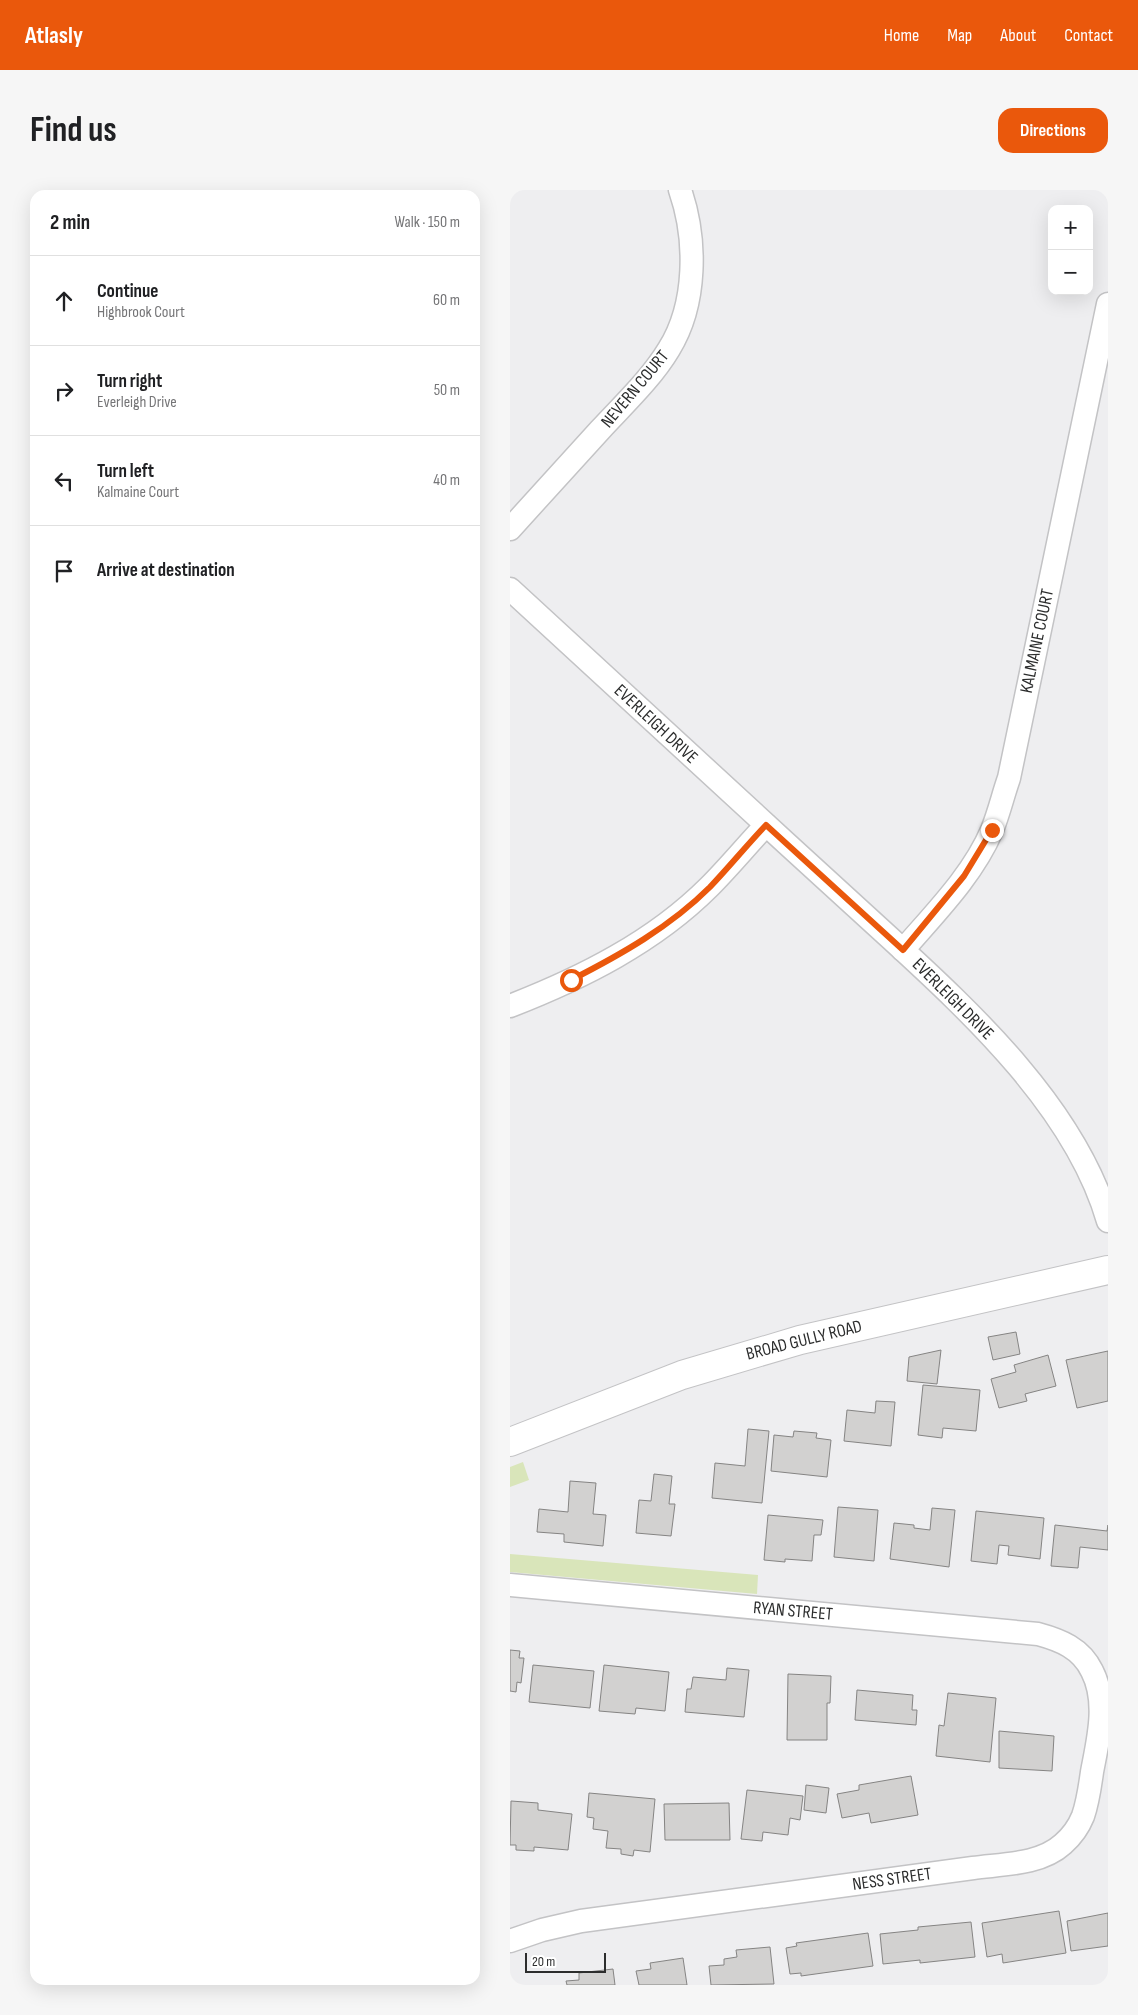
<!DOCTYPE html>
<meta charset="utf-8">
<style>
:root{--surface:#fff;--page:#f6f6f6;--text:#202124;--muted:#757577;--line:#e0e0e0;--accent:#ea580c}
body{margin:0;font-family:"Sofia Sans Condensed",sans-serif;background:var(--page);color:var(--text)}
.controls{position:absolute;right:15px;top:15px;display:grid;overflow:hidden;border-radius:10px;box-shadow:0 5px 20px #0002}
.controls button{width:45px;height:45px;display:grid;place-items:center;padding:0;border:0;border-bottom:1px solid var(--line);background:var(--surface);color:var(--text);font:25px sans-serif}
.scale{position:absolute;left:15px;bottom:12px;width:81px;box-sizing:border-box;padding-left:5px;border:2px solid #2c2d2d;border-top:0;font-size:14px;line-height:18px;white-space:nowrap;color:#2c2d2d;-webkit-text-stroke:4px #fff;paint-order:stroke}
.stop{position:absolute;width:15px;height:15px;margin:-11px;border:4px solid #ea580c;border-radius:50%;background:#fff}
.stop.end{background:#ea580c;border-color:#fff;box-shadow:0 1px 5px #0008}
.list{margin:0;padding:0;list-style:none}
h2{display:flex;justify-content:space-between;align-items:center;height:65px;margin:0;padding:0 20px;font-size:21px}
h2 small{font-size:16px;font-weight:400;color:var(--muted)}
.list li{display:grid;grid-template-columns:32px 1fr auto;gap:15px;align-items:center;box-sizing:border-box;height:90px;padding:0 20px;border-top:1px solid var(--line)}
.list b{display:block;font-size:19px;white-space:nowrap}
.list p{margin:0;font-size:16px;white-space:nowrap;color:var(--muted)}
.list em{font-size:16px;font-style:normal;color:var(--muted)}
.icon{flex:none;width:28px;height:28px;fill:none;stroke:currentColor;stroke-width:2;stroke-linecap:round;stroke-linejoin:round}
.map{position:relative;flex:none;width:598px;height:1795px;overflow:hidden;border-radius:15px}
header{display:flex;align-items:center;gap:30px;box-sizing:border-box;height:70px;padding:0 25px;background:var(--accent);color:#fff}
header strong{font-size:24px}
nav{display:flex;gap:28px;margin-inline-start:auto;font-size:18px}
.intro{display:flex;align-items:center;justify-content:space-between;box-sizing:border-box;height:120px;padding:0 30px}
h1{margin:0;font-size:35px}
.button{padding:12px 22px;border-radius:15px;background:var(--accent);color:#fff;font-size:18px;font-weight:700}
main{display:flex;gap:30px;padding:0 30px}
aside{flex:1;background:var(--surface);border-radius:15px;box-shadow:0 5px 20px #0002}
.map>svg:first-child{display:block}
</style>
<header>
<strong>Atlasly</strong>
<nav><a>Home</a><a>Map</a><a>About</a><a>Contact</a></nav>
</header>
<div class="intro"><h1>Find us</h1><a class="button">Directions</a></div>
<main>
<aside>
<h2>2 min<small>Walk · 150 m</small></h2>
<ul class="list">
<li><svg class="icon" aria-label="ahead" viewBox="0 0 24 24"><path d="M12 20V5M6 11l6-6 6 6"/></svg><div><b>Continue</b><p>Highbrook Court</p></div><em>60 m</em></li>
<li><svg class="icon" aria-label="right" viewBox="0 0 24 24"><path d="M7 20v-9h11M14 6l5 5-5 5"/></svg><div><b>Turn right</b><p>Everleigh Drive</p></div><em>50 m</em></li>
<li><svg class="icon" aria-label="left" viewBox="0 0 24 24"><path d="M17 20v-9H6M10 6l-5 5 5 5"/></svg><div><b>Turn left</b><p>Kalmaine Court</p></div><em>40 m</em></li>
<li><svg class="icon" aria-label="arrive" viewBox="0 0 24 24"><path d="M6 21V4h12l-3 4 3 4H6"/></svg><div><b>Arrive at destination</b></div></li>
</ul>
</aside>
<div class="map">
<svg width="598" height="1795" viewBox="0 0 598 1795">
<rect width="100%" height="100%" fill="#eeeef0"/>
<g fill="#d9e5ba">
<polygon points="13,1272 19,1290 0,1297 0,1277"/>
<polygon points="0,1364 248,1385 247,1404 0,1382"/>
</g>
<g fill="#d2d1d0" stroke="#858483">
<polygon points="506,1142 510,1164 483,1170 478,1147"/>
<polygon points="431,1160 427,1194 397,1191 399,1167"/>
<polygon points="598,1161 598,1211 567,1218 556,1170"/>
<polygon points="538,1165 546,1196 515,1204 517,1211 489,1218 481,1189 506,1182 504,1175"/>
<polygon points="413,1195 470,1200 466,1241 433,1238 432,1248 408,1245"/>
<polygon points="366,1211 385,1212 381,1256 334,1251 337,1220 365,1223"/>
<polygon points="238,1239 259,1241 252,1313 202,1308 205,1273 235,1276"/>
<polygon points="284,1241 307,1243 306,1248 321,1250 317,1287 261,1281 264,1245 283,1247"/>
<polygon points="144,1284 162,1286 159,1314 165,1314 161,1346 126,1343 129,1310 141,1311"/>
<polygon points="60,1291 86,1293 83,1324 96,1325 93,1356 54,1352 54,1344 27,1342 29,1319 58,1322"/>
<polygon points="328,1317 368,1320 364,1371 324,1367"/>
<polygon points="422,1318 445,1320 439,1377 380,1369 384,1333 404,1335 404,1338 420,1340"/>
<polygon points="466,1321 534,1328 530,1369 498,1365 499,1356 489,1355 487,1374 461,1371"/>
<polygon points="258,1325 313,1330 311,1345 304,1345 302,1371 275,1369 275,1372 254,1370"/>
<polygon points="545,1335 597,1341 598,1335 598,1360 570,1357 568,1378 541,1376"/>
<polygon points="0,1460 10,1461 9,1468 14,1468 11,1493 7,1492 6,1502 0,1501"/>
<polygon points="23,1475 84,1481 80,1518 19,1512"/>
<polygon points="94,1475 159,1482 155,1521 126,1518 125,1524 89,1521"/>
<polygon points="217,1478 239,1480 234,1527 175,1522 177,1499 181,1499 183,1487 216,1490"/>
<polygon points="278,1484 321,1486 320,1513 317,1513 317,1550 277,1550"/>
<polygon points="347,1500 403,1505 402,1520 407,1520 406,1535 345,1530"/>
<polygon points="438,1503 486,1508 480,1572 426,1566 429,1535 434,1536"/>
<polygon points="489,1541 544,1546 542,1581 489,1578"/>
<polygon points="401,1586 408,1625 361,1633 359,1623 332,1628 327,1604 349,1600 349,1595"/>
<polygon points="296,1595 319,1598 316,1623 294,1620"/>
<polygon points="237,1600 293,1606 290,1630 280,1628 278,1645 253,1642 252,1651 231,1649"/>
<polygon points="79,1603 145,1609 140,1662 124,1660 123,1666 111,1664 111,1659 96,1658 98,1641 83,1639 84,1628 77,1627"/>
<polygon points="1,1611 28,1613 28,1620 62,1624 58,1660 24,1657 24,1661 6,1660 6,1655 0,1655"/>
<polygon points="219,1613 220,1650 155,1650 154,1614"/>
<polygon points="549,1721 556,1763 493,1773 492,1764 477,1767 472,1733"/>
<polygon points="598,1723 598,1756 561,1761 557,1731"/>
<polygon points="461,1732 465,1767 410,1773 410,1770 373,1774 370,1744 408,1740 408,1737"/>
<polygon points="358,1743 363,1776 291,1786 291,1783 280,1784 276,1758 287,1756 286,1753"/>
<polygon points="260,1757 264,1794 201,1795 199,1776 214,1775 214,1769 227,1767 226,1760"/>
<polygon points="173,1768 177,1795 129,1795 126,1781 141,1779 140,1773"/>
<polygon points="103,1779 105,1795 57,1795 56,1791 69,1790 69,1783"/>
</g>
<g fill="none" stroke-linecap="round" stroke-linejoin="round">
<defs>
<g id="street">
<path d="M0 339C30 306 60 273 90 240 113 215 141 189 159 159 187 114 187 49 170 0"/>
<path d="M0 399C92 484 184 569 276 653 311 685 346 717 380 748 464 825 566 920 598 1031"/>
<path d="M393 760C425 723 463 685 482 640 489 623 493 605 499 588L598 114"/>
<path d="M0 816C72 788 144 752 199 697 219 677 237 655 256 635"/>
<path d="M0 1395 528 1444C550 1450 571 1458 582 1481 598 1512 588 1550 582 1582 580 1596 578 1612 573 1626 569 1636 561 1647 553 1654 530 1675 492 1674 463 1678L71 1731 32 1740 0 1751"/>
</g>
<polyline id="secondary" points="0,1252 172,1185 290,1150 598,1080"/>
</defs>
<use href="#street" stroke="#c3c3c5" stroke-width="25"/>
<use href="#secondary" stroke="#c3c3c5" stroke-width="30"/>
<use href="#street" stroke="#fff" stroke-width="22"/>
<use href="#secondary" stroke="#fff" stroke-width="28"/>
</g>
<g fill="none" stroke-linecap="round" stroke-linejoin="round">
<path stroke="#ea580c" stroke-width="6" d="M61 790C110 765 160 737 200 697 219 677 237 655 256 635L393 760 454 686 482 640"/>
</g>
<g text-anchor="middle" dominant-baseline="central" stroke-width="4" stroke-linejoin="round" paint-order="stroke">
<g font-size="18" fill="#2c2d2d" stroke="#fff">
<text transform="translate(125 199) rotate(-50)">NEVERN COURT</text>
<text transform="translate(527 451) rotate(-78)">KALMAINE COURT</text>
<text transform="translate(146 534) rotate(43)">EVERLEIGH DRIVE</text>
<text transform="translate(443 809) rotate(45)">EVERLEIGH DRIVE</text>
<text transform="translate(294 1150) rotate(-14)">BROAD GULLY ROAD</text>
<text transform="translate(283 1421) rotate(5)">RYAN STREET</text>
<text transform="translate(382 1689) rotate(-8)">NESS STREET</text>
</g>
</g>
</svg>
<div class="controls">
<button>+</button>
<button>−</button>
</div>
<div class="scale">20 m</div>
<div class="stop" style="left:61px;top:790px"></div>
<div class="stop end" style="left:482px;top:640px"></div>
</div>
</main>
